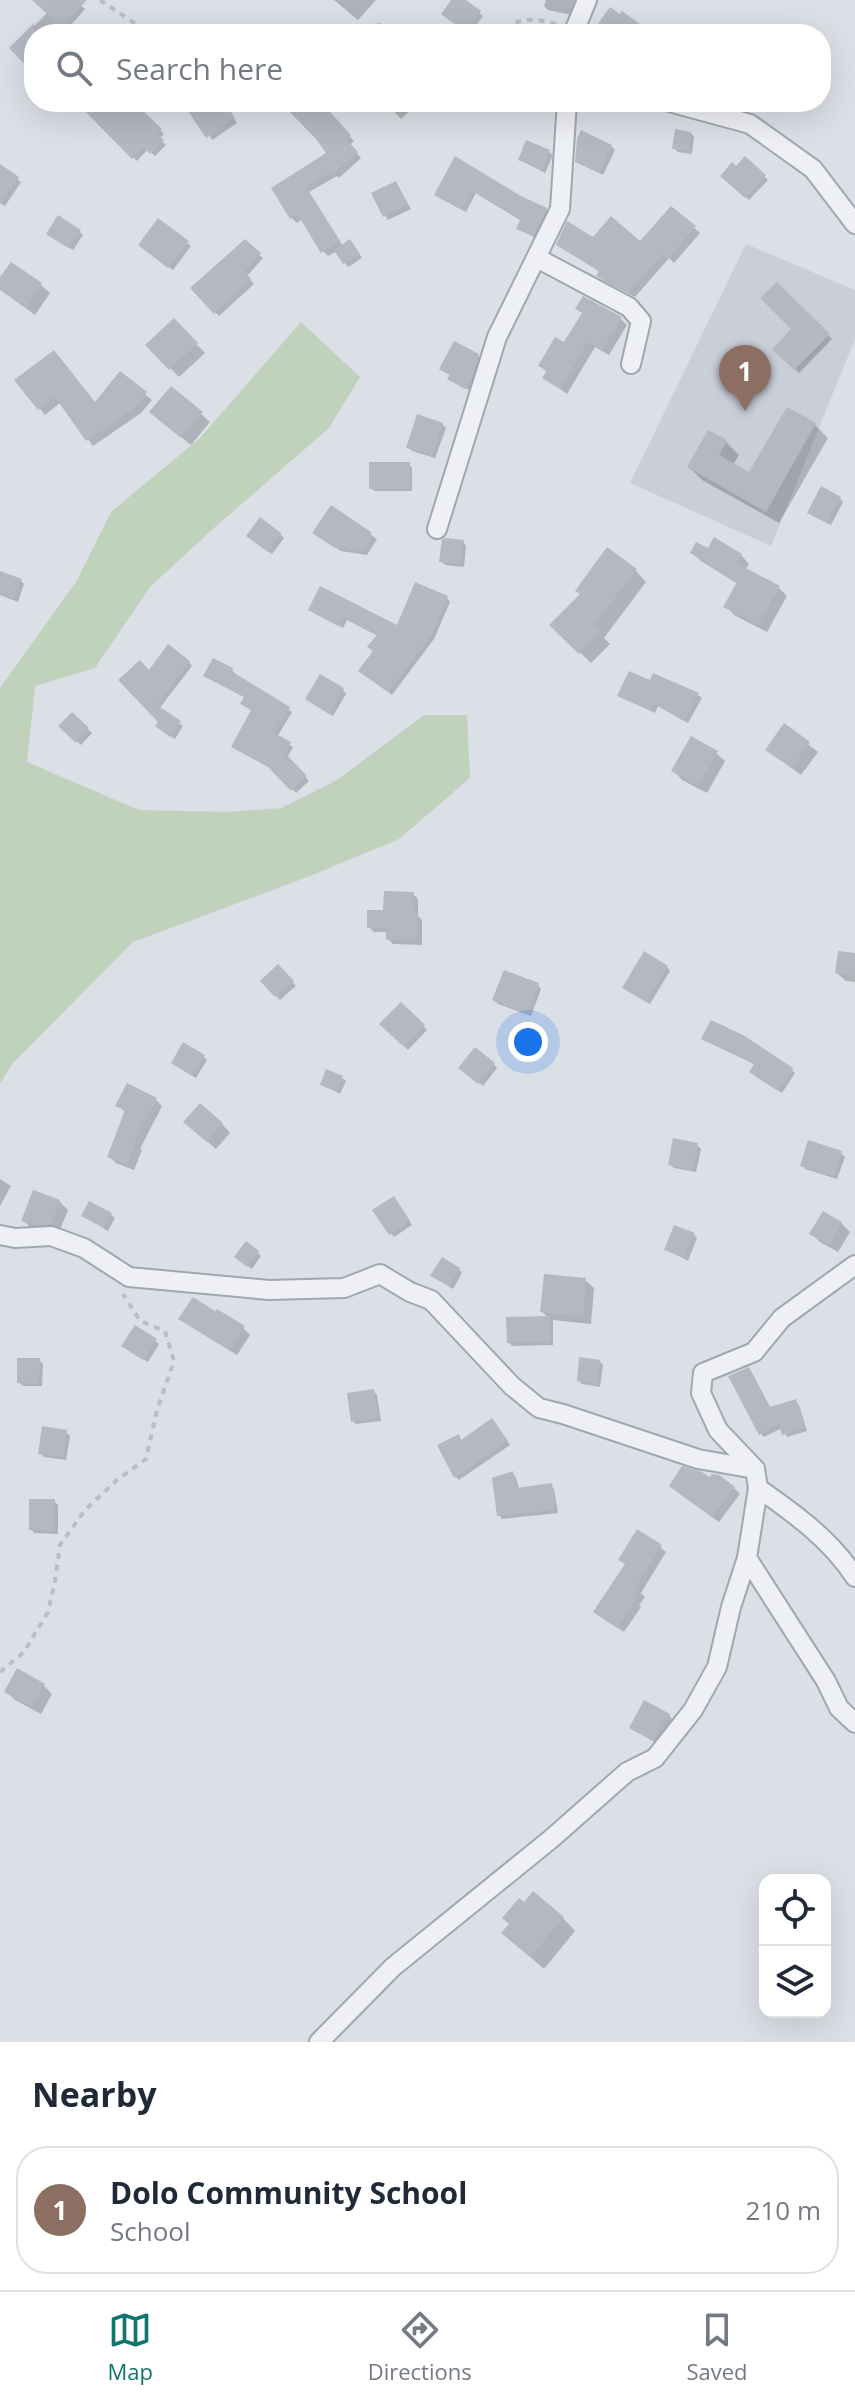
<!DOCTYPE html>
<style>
:root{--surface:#fff;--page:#f6f6f7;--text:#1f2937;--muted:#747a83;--line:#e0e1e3;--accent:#0f766e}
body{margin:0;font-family:"Open Sans",sans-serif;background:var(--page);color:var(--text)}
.controls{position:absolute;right:24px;bottom:24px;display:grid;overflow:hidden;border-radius:16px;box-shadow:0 8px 32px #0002}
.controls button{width:72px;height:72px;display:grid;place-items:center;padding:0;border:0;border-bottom:2px solid var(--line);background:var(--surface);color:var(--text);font:40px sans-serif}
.you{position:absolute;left:528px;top:1042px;width:28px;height:28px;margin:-20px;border:6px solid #fff;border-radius:50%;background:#1a73e8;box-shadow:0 0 0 12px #1a73e833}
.badge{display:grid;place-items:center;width:52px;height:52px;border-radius:50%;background:var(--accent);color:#fff;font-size:26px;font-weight:700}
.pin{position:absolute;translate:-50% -66px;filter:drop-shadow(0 2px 4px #0008)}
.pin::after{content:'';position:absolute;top:42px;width:28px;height:24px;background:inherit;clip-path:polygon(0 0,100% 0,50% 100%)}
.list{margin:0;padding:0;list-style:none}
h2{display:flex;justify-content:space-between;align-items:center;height:104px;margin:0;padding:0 32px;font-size:34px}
h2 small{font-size:26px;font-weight:400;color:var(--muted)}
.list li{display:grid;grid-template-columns:52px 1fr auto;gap:24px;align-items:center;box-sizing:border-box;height:128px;margin:0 16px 16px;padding:0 16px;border:2px solid var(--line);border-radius:32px}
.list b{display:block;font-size:30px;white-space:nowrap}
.list p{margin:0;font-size:26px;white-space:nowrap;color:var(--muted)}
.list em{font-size:26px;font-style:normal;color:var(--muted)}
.icon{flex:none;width:44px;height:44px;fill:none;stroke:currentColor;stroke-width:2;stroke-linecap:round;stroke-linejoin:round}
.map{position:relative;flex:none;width:855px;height:2042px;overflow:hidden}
.search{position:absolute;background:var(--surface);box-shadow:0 8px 32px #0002;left:24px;right:24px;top:24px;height:88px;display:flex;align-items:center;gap:20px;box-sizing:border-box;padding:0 28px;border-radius:32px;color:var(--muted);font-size:30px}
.sheet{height:248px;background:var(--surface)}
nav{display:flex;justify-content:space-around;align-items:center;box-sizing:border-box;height:112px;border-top:2px solid var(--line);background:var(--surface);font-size:22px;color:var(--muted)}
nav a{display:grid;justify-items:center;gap:4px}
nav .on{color:var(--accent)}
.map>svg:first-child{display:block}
</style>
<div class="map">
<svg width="855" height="2042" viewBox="0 0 855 2042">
<rect width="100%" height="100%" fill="#dbdfe6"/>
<polygon fill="#c9ced9" points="746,244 855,290 855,339 771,546 630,483"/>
<polygon fill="#c0d1bc" points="301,322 360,377 329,428 215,527 150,587 95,668 35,686 27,762 139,810 227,812 281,808 337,780 424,715 467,715 470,778 399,839 310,876 133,942 12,1064 0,1084 0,688 76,582 111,512 200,438"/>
<g fill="#0003">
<polygon points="48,0 75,0 85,9 63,34 34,34 34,71 12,48 48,12"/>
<polygon points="334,0 376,0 358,20"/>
<polygon points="454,0 463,0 483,16 470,34 447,18"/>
<polygon points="546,0 575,0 572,15 548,10 544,6"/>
<polygon points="639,25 643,29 639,34 606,34"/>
<polygon points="674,28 685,34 671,34"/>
<polygon points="83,102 131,102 164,134 159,138 166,145 155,156 148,149 137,161 81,104"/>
<polygon points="192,102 223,102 237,123 212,140"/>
<polygon points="283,102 318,102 354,141 350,145 361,158 339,178 337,176 309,192 343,246 354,246 362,258 348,267 337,251 328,256 323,251 303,219 297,223 292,218 274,188 329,154 318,139"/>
<polygon points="385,102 420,102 401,119"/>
<polygon points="691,133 694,137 692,154 678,152 674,148"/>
<polygon points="611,146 615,150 603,175 577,161"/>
<polygon points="549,152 553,155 545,173 520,160"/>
<polygon points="456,159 518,197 546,209 550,213 537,239 519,229 522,221 476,193 466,212 440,198"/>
<polygon points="745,159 768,180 749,200 722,176 736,169"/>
<polygon points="0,166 21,182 5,206 0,203"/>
<polygon points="396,183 411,209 388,220 374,194"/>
<polygon points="671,208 700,233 674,263 669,258 635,297 604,281 598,276 600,272 558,244 594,240 641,244"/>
<polygon points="158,221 191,246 173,270 144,248"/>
<polygon points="79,231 83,235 73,250 52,237"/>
<polygon points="245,242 263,258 247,276 254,284 219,316 193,288"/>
<polygon points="11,264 41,285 50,293 35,315 0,289 0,281"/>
<polygon points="777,285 832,339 799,373 775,349 794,329"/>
<polygon points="621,319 627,325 609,355 595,347 567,394 545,378 548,373 540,366 565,345"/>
<polygon points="174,321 205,353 179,377 148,345"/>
<polygon points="478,356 482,359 470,391 450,379"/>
<polygon points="120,374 152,400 141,413 93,446 61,402 45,415 17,380 96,404"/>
<polygon points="201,414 210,422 191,445 160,420"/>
<polygon points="442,424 446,428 435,458 412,451 409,447"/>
<polygon points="815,425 828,438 779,523 702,480 689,467 726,442 739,455 733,465 750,474"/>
<polygon points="409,464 412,468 412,491 375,491 371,488"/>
<polygon points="840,498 843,502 831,525 813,516"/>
<polygon points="332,508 377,539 367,555 341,551 319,537"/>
<polygon points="280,534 284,538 272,554 252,540"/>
<polygon points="463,542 466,546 464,567 445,565 441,561"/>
<polygon points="708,550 741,555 749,564 745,570 778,587 787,596 767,632 734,615 726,606 738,584 701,561 693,553"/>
<polygon points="635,570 646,582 604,638 610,644 591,663 552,625"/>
<polygon points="0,573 21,581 24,584 18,602 0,595"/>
<polygon points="447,598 450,602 434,639 392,695 365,674 375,652 378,636 347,620 343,628 310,610 398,627"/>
<polygon points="189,662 192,666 159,709 183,726 175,739 161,730 149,673"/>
<polygon points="232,670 235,673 234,676 292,712 277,737 293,747 287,758 309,781 296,793 274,770 253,711 246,707 246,698 206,676"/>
<polygon points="654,676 698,695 702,698 688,723 658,706 655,713 620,696 651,683"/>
<polygon points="343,690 346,694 333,716 311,702"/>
<polygon points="72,715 92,733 81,745 61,726"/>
<polygon points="784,726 818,752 801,775 767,750"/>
<polygon points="716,753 725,761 707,793 682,780 674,771"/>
<polygon points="413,894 418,899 418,916 422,920 422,945 393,944 388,939 388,932 374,932 369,927 385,912"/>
<polygon points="855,955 855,982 846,981 837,973"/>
<polygon points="278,967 296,986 280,1000 263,981"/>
<polygon points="667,967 670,971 650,1004 628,991"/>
<polygon points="538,985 541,989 531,1016 498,1004 494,1000"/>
<polygon points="401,1005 427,1030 408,1050 382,1024"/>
<polygon points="704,1038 792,1070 795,1073 782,1093 755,1076 756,1065"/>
<polygon points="203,1056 207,1060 196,1078 177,1066"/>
<polygon points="494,1064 497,1068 483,1086 464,1071"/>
<polygon points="342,1078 346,1081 340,1094 322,1084"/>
<polygon points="156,1100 162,1106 140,1149 142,1150 134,1170 116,1163 110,1157 126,1113 118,1105"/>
<polygon points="222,1124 230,1133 216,1149 194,1130"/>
<polygon points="697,1145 701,1149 696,1172 674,1168 670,1164"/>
<polygon points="841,1153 845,1157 837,1179 805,1169 802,1165"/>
<polygon points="0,1179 11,1186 0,1206"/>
<polygon points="59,1201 68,1210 59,1232 32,1229 24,1221"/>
<polygon points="397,1202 412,1225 394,1237 390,1233"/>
<polygon points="111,1215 115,1218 108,1231 84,1216"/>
<polygon points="841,1223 850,1232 838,1252 820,1242 812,1234"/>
<polygon points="694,1235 697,1238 688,1261 666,1249"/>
<polygon points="258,1253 261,1256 252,1269 240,1260"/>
<polygon points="459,1269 462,1273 453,1289 437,1279"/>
<polygon points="585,1280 594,1288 591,1324 553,1320 553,1345 512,1346 509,1342 549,1318 542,1312"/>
<polygon points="181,1318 243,1328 250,1335 237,1355 188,1325"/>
<polygon points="155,1341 159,1344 148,1362 128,1350"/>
<polygon points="39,1360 43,1364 42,1386 23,1386 19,1382"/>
<polygon points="599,1361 603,1365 600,1387 582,1384 579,1380"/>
<polygon points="749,1369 771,1409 796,1402 799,1405 807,1431 787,1437 782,1428 764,1437 761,1434"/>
<polygon points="373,1391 377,1395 381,1421 356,1424 353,1421"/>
<polygon points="496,1424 510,1445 459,1480 455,1476 458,1437 463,1441"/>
<polygon points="66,1432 70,1436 66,1460 44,1457 40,1453"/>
<polygon points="513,1474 516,1477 519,1489 551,1486 554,1489 558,1513 502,1519 499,1515"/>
<polygon points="734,1488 740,1494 719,1522 677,1492"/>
<polygon points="54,1501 58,1505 58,1534 34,1533 31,1529"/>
<polygon points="660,1547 666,1552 641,1593 645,1597 639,1605 641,1607 624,1632 602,1617"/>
<polygon points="18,1671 44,1686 52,1694 41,1714 15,1700 6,1691"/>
<polygon points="669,1715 672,1719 657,1743 631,1728"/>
<polygon points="563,1918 575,1931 544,1969 503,1933 511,1924"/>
</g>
<g fill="#b3b8c3">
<polygon points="32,0 87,0 62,28"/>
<polygon points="451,0 466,0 481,11 465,32 441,14"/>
<polygon points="610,7 620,14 622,11 640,24 633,34 604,34 595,28"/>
<polygon points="34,23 34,74 9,48"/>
<polygon points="76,102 134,102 162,129 157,134 164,140 150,154 143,147 132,159"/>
<polygon points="182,102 224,102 235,118 206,138"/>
<polygon points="280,102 321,102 351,135 346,139 358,152 333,174 330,172 306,187 340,241 321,253 298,215 290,219 271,188 326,153 317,140"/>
<polygon points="675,129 691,132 689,151 672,149"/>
<polygon points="581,130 612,145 599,173 575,162 577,139"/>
<polygon points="526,140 550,150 542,170 518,160"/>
<polygon points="455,156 519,195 547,208 533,236 516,229 520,220 472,191 462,210 434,195"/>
<polygon points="745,156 766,175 745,198 720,176 732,162 736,166"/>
<polygon points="0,164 19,177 0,204"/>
<polygon points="396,181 408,205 383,217 371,193"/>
<polygon points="671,206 696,226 668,259 663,254 628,293 596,276 599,271 556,245 567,221 593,237 611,216 640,241"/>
<polygon points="58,215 81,230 68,248 46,234"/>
<polygon points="158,218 189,241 168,268 138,245"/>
<polygon points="245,239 261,253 245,271 251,279 214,314 190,288"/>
<polygon points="350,239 360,254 343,264 334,250"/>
<polygon points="11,262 42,283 26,308 0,290 0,277"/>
<polygon points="777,282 830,334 794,370 772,349 791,329 760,298"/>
<polygon points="583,296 622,317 602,350 588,342 560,389 542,378 547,371 538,366 555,337 564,342 582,313 575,309"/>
<polygon points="174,318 198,343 169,370 145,345"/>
<polygon points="454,341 479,354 472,378 465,389 447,379 450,375 439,369"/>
<polygon points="54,350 95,402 120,371 147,392 135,408 86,441 55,397 38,410 14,380"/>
<polygon points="171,386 203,412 181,438 149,412"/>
<polygon points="787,407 816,423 766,512 687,467 708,430 727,440 719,455 749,472"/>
<polygon points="417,414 443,423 432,456 406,448"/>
<rect x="369" y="462" width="41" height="27"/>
<polygon points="821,486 841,497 827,523 807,513"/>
<polygon points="331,505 371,532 371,539 363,552 335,548 312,533"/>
<polygon points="260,517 281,533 268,552 246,536"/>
<polygon points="714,537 742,554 736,563 780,586 758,625 723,607 737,582 690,553 696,542 708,548"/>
<polygon points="445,538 464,540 461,564 439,562 442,539"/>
<polygon points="607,547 637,569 594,625 601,631 579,654 549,625 580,594 575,591"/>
<polygon points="0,571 22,579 14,599 0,594"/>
<polygon points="415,582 448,596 431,636 388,692 358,671 373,651 367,647 377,635 343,617 338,626 308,610 320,586 397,625"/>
<polygon points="168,644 190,661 157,705 181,721 170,737 155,726 158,722 118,680 140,660 149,670"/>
<polygon points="213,658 233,668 231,671 290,707 274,733 291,742 285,753 307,776 291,791 268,767 231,747 251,710 240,704 244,697 203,676"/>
<polygon points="629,671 650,680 653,673 699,693 684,721 654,704 651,711 617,696"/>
<polygon points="320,674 344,688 329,714 305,699"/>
<polygon points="72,712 89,728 76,743 58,726"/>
<polygon points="784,723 810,742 792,768 765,750"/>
<polygon points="691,736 718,751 698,786 671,771"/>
<polygon points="384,891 414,892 413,913 417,913 417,940 386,940 386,928 367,928 367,910 383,910"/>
<polygon points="644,951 668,966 646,1002 622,988"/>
<polygon points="838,951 855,953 855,976 835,973"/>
<polygon points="278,964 294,981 275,997 260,981"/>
<polygon points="504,970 539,983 527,1014 492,1000"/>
<polygon points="401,1002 425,1025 404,1047 379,1024"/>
<polygon points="711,1020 743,1035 793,1068 778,1091 749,1072 754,1064 701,1039"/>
<polygon points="183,1042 205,1055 192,1076 171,1063"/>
<polygon points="475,1047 495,1063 478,1084 458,1068"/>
<polygon points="326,1069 343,1076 336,1091 320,1085"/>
<polygon points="127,1083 157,1098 134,1141 136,1142 127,1165 107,1157 125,1110 115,1106"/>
<polygon points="200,1103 223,1123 207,1142 183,1122"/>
<polygon points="673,1138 698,1143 693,1170 668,1165"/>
<polygon points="808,1140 842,1151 834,1177 800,1166"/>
<polygon points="33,1190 60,1200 51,1224 32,1225 21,1221"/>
<polygon points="394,1196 410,1221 389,1235 372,1210"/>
<polygon points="89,1201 112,1213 104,1228 81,1216"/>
<polygon points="823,1211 842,1222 829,1245 809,1234"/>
<polygon points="674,1225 695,1233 684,1258 664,1250"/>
<polygon points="246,1241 259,1251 247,1267 234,1257"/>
<polygon points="442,1257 460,1268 449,1286 430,1276"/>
<polygon points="544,1274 586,1278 583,1317 540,1312"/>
<polygon points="193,1297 215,1311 217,1309 245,1326 230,1350 178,1319"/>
<polygon points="550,1316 550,1342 507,1343 506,1317"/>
<polygon points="135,1325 157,1339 143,1360 121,1346"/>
<polygon points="579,1357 600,1360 597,1384 577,1381"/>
<polygon points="17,1358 40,1358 39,1384 17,1383"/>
<polygon points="749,1367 770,1407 796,1399 805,1428 782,1435 779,1424 759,1435 728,1376"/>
<polygon points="374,1389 379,1418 351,1422 347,1393"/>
<polygon points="492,1418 508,1441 454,1478 437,1445 459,1434 461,1440"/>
<polygon points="42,1426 67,1430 63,1457 38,1454"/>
<polygon points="682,1466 702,1472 709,1477 712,1474 719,1475 735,1487 712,1517 669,1486"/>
<polygon points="513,1471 517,1488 552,1483 555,1510 497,1516 492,1478"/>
<polygon points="29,1499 55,1499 55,1531 29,1530"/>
<polygon points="637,1529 662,1545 636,1586 640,1590 634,1598 636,1599 617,1628 593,1612 625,1564 618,1560"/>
<polygon points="17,1668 45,1684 32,1707 4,1692"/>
<polygon points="644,1700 670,1714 653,1741 629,1728"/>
<polygon points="533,1891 564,1917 530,1957 501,1933 509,1924 502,1918 519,1898 524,1902"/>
</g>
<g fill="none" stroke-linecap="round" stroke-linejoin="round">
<defs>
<g id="minor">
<polyline points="573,34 587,0"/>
<polyline points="669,102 750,124 813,169 855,224"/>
<polyline points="537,258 629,307 641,321 631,364"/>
<polyline points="437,529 497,337 560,209 567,102"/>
<path d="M0 1235 15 1238 51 1236 84 1248 129 1277 269 1290 344 1288 380 1274 410 1292 431 1300 512 1386 539 1408 563 1414 698 1459 755 1469 758 1488C795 1514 830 1539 855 1577"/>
<polyline points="755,1469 718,1430 701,1393 703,1373 754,1352 782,1318 855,1265"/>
<polyline points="758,1488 747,1558 826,1681 839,1708 855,1723"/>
<polyline points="319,2042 393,1967 551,1839 627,1772 655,1758 693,1710 717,1667 731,1607 747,1558"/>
</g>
</defs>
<use href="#minor" stroke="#a1a6b0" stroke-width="22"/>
<g stroke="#babdc5" stroke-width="4" stroke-dasharray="6 6" stroke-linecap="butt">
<polyline points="100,0 151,34"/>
<polyline points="353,34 379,25 430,34"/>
<path d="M494 34C520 18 529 16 559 25"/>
<polyline points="0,1672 24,1652 48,1612 55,1581 60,1545 85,1510 117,1480 146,1459 157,1410 174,1361 165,1331 140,1321 123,1294"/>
</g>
<use href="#minor" stroke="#eef0f5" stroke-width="18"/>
</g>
</svg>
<div class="controls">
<button><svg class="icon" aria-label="locate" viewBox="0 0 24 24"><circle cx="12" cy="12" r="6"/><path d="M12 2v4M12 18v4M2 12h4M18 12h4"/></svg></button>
<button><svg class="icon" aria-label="layers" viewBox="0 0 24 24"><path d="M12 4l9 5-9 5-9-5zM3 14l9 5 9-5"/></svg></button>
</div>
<div class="you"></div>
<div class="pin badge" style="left:745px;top:411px;background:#8d6e63">1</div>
<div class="search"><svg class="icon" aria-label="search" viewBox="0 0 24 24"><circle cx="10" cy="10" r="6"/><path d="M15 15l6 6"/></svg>Search here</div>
</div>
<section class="sheet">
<h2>Nearby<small></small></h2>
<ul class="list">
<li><span class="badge" style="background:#8d6e63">1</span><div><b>Dolo Community School</b><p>School</p></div><em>210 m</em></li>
</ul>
</section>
<nav>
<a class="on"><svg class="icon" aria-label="map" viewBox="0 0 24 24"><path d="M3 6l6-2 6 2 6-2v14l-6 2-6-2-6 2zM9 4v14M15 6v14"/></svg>Map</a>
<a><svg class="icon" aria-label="directions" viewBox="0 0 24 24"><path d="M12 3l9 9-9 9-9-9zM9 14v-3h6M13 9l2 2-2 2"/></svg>Directions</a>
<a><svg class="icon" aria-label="saved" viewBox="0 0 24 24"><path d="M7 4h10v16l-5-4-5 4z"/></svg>Saved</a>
</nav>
